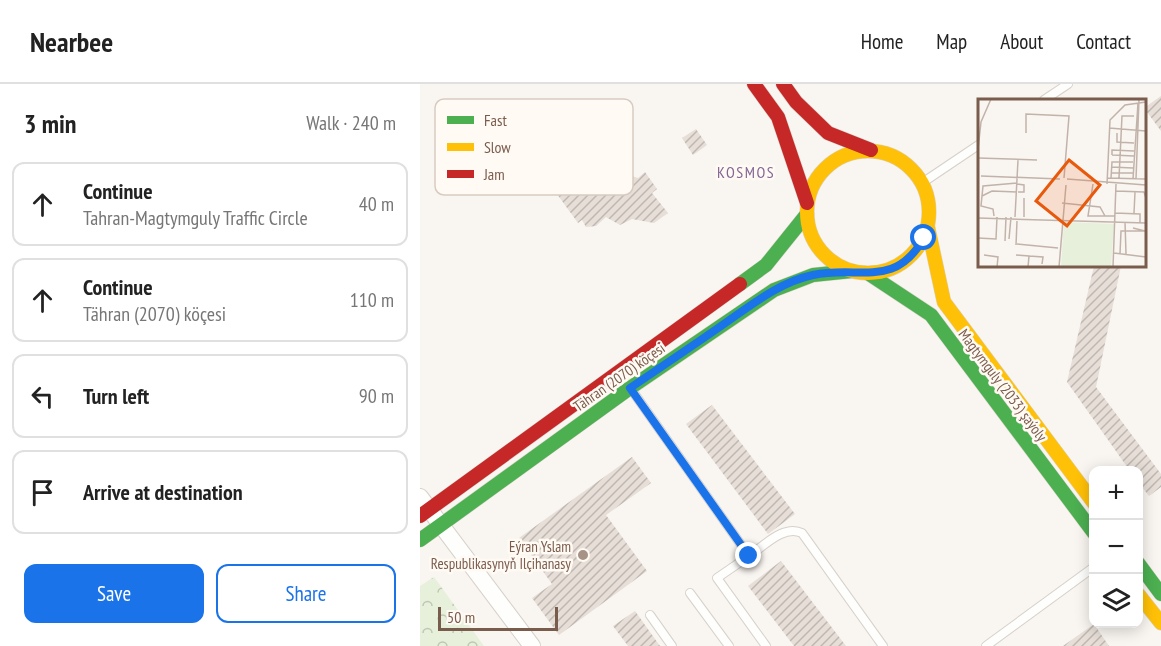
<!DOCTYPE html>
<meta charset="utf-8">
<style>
:root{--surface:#fff;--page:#f2f2f2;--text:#222;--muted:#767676;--line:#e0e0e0;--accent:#1a73e8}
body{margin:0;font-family:"PT Sans Narrow",sans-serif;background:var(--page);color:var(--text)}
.controls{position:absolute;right:18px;bottom:18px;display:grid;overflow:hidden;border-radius:12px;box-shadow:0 3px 15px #0003}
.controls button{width:54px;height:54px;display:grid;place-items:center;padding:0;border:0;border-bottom:2px solid var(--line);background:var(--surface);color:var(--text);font:30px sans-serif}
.scale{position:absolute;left:18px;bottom:15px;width:120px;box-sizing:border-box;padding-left:6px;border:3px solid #7a5c4d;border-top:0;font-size:16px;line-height:21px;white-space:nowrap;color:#7a5c4d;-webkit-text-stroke:4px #fffaf3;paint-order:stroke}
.stop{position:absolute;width:18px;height:18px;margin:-14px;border:4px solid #1a73e8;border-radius:50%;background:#fff}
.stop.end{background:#1a73e8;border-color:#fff;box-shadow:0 2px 6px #0008}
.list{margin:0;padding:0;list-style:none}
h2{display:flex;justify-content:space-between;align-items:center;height:78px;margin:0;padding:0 24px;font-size:26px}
h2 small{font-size:20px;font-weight:400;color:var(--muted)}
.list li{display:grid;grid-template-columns:39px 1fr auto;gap:18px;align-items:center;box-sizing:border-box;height:84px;margin:0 12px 12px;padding:0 12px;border:2px solid var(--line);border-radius:12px}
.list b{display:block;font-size:22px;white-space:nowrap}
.list p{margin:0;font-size:20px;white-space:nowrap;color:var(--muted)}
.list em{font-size:20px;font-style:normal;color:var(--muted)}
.actions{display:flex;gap:12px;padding:18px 24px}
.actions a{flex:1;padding:14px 0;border:2px solid var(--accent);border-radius:12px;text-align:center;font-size:21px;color:var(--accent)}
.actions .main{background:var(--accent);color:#fff}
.icon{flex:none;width:33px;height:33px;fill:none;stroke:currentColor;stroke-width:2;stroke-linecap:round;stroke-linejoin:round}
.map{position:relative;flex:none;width:741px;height:562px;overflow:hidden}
header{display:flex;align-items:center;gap:36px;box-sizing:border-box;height:84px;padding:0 30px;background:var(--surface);border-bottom:2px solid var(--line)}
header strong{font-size:28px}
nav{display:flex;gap:33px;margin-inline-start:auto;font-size:21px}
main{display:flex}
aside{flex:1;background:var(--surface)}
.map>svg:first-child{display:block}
</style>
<header>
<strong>Nearbee</strong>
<nav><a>Home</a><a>Map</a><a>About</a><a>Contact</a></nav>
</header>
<main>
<aside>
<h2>3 min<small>Walk · 240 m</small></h2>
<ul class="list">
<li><svg class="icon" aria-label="ahead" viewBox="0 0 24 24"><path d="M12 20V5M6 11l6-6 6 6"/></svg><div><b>Continue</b><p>Tahran-Magtymguly Traffic Circle</p></div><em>40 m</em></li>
<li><svg class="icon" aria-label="ahead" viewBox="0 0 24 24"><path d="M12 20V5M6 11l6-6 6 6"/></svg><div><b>Continue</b><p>Tähran (2070) köçesi</p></div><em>110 m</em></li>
<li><svg class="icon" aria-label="left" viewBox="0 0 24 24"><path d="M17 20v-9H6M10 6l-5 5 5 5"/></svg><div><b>Turn left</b></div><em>90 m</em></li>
<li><svg class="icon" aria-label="arrive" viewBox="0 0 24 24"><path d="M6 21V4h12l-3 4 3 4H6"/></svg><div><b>Arrive at destination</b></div></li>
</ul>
<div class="actions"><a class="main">Save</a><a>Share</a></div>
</aside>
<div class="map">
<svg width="741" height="562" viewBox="0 0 741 562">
<defs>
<pattern id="forest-crowns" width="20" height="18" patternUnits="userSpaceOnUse" patternTransform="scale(1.5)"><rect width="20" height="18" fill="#e7f0db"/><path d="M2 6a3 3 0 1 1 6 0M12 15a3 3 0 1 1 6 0" fill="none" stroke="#c0c6b4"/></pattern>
<pattern id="building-hatch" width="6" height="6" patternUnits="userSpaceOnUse" patternTransform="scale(1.5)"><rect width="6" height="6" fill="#e6ded7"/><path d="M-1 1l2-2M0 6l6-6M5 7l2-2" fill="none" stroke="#bfb7b1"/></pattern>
</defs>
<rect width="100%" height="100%" fill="#f9f5f0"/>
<polygon fill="url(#forest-crowns)" points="14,493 64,562 0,562 0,502"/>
<g fill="url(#building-hatch)">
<polygon points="741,12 741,47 724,24"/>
<polygon points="141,25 176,74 182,69 185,73 189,70 204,90 218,94 225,88 237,105 232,109 248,129 234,139 212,135 200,141 186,133 176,142 166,143 162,136 158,139 134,106 149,95 113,46"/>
<polygon points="276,45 287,61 273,71 262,54"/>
<polygon points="674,182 701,182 676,303 741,390 741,403 729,412 718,398 718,387 710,387 647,298"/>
<polygon points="292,321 375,430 348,450 266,340"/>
<polygon points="212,373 231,399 186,431 227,487 139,551 112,514 132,500 99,454"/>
<polygon points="361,477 426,562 374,562 328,502"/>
<polygon points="215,527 240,562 208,562 193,542"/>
<polygon points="674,540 689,562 643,562"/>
</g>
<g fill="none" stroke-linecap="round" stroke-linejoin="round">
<defs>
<g id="lane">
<polyline points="624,16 648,0"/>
<polyline points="502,99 560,60"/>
<polyline points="211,305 329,472 297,494 346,562"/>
<path d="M329 472C344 462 364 440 382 449L463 562"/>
<polyline points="270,509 309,562"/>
<polyline points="230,531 252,562"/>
<polyline points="566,562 674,483"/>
</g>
<polyline id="street" points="0,413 112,562"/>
<g id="fast">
<polyline points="449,190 511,231 674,449"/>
<polyline points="320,200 346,181 387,130"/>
<polyline points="0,456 210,304 354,206 393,191 432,187"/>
<polyline points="718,479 741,510"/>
</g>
<g id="slow">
<circle cx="448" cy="128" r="61"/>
<polyline points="508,144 524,218 674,419"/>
<polyline points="718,510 741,539"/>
</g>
<g id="jam">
<polyline points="334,0 358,33 387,119"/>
<polyline points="363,0 376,18 408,49 451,66"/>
<polyline points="0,432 320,200"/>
</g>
</defs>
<use href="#lane" stroke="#d7d1cb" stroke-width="10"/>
<use href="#street" stroke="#d7d1cb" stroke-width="18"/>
<use href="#fast" stroke="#d9d2cb" stroke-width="15"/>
<use href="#slow" stroke="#d9d2cb" stroke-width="15"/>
<use href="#jam" stroke="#d9d2cb" stroke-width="15"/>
<use href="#lane" stroke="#fefefd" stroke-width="8"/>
<use href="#street" stroke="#fefefd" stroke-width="16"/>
<use href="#fast" stroke="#4caf50" stroke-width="14"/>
<use href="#slow" stroke="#ffc107" stroke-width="14"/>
<use href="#jam" stroke="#c62828" stroke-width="14"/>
</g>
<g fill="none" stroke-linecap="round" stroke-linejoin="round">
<path stroke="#1a73e8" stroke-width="8" d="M329 472 210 304C241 283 271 263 301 242 330 222 359 198 393 191 439 181 474 206 504 154"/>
</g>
<circle fill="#a69286" stroke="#fffaf3" stroke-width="2" cx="163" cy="471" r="6"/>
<g text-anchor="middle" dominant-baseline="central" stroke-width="5" stroke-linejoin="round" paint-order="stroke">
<g font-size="15" fill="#7a5c4d" stroke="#fffaf3">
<text transform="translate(199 293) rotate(-35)">Tähran (2070) köçesi</text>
<text transform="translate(583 301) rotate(53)">Magtymguly (2033) şaýoly</text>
</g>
<g font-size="15" fill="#7a5c4d" stroke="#fffaf3" text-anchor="end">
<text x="151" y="462">Eýran Yslam<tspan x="151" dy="17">Respublikasynyň Ilçihanasy</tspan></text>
</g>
<g font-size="16" letter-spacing="1.5" fill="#846695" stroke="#fffaf3">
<text x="326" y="88">KOSMOS</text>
</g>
</g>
<g transform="translate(558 15)">
<rect width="168" height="168" fill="#f9f5f0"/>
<path d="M86 123 136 125 133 168H83Z" fill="#e7f0db"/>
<path fill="none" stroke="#c2b3aa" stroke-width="1.5" d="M131 29 168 32M48 34V15L91 17 86 79M139 34V43L156 44M0 50 3 23 13 0M134 56V51L156 52M134 56 156 57M0 59 59 61M133 68 155 69M133 74H155M3 77 82 80M130 79 168 80M133 79 134 63H155M141 79 144 17H156M89 80 168 86M155 80 160 4M158 80 161 0M39 85 46 86V93H40M115 85 110 117H137M129 85 132 21 147 6 168 3M138 92 166 93 168 99M4 97 14 92 39 93M84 104 122 108 127 117M137 114 162 115V124M156 114 157 93M16 117 15 110 3 107 5 87 39 84M37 118 40 61M46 118V99M0 119 168 124M147 123 148 155M0 139 18 140 19 118M31 140 33 118M27 142 28 118M39 145 80 149M38 146 39 122M136 154 168 158M142 155 143 132H167L155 129M6 156 20 158 19 168M38 156 51 157 50 168M51 157 65 158 64 165M81 168 88 86M135 168 138 85"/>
<path fill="#e8590c" fill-opacity="0.15" stroke="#e8590c" stroke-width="3" d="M91 61 122 86 89 127 58 102Z"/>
<rect width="168" height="168" fill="none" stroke="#7a5c4d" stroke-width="3"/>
</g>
<rect x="15" y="15" width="198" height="96" rx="9" fill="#fffaf3" stroke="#d7cbc1" stroke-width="1.5"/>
<rect x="27" y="32" width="27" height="8" fill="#4caf50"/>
<rect x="27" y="59" width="27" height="8" fill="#ffc107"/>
<rect x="27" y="86" width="27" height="8" fill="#c62828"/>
<g font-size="16" fill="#7a5c4d">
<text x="64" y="42">Fast</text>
<text x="64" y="69">Slow</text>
<text x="64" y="96">Jam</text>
</g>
</svg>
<div class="controls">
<button>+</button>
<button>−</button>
<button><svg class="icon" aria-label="layers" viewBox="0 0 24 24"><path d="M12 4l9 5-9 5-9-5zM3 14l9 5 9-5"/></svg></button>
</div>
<div class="scale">50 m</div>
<div class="stop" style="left:504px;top:154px"></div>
<div class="stop end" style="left:329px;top:472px"></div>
</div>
</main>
